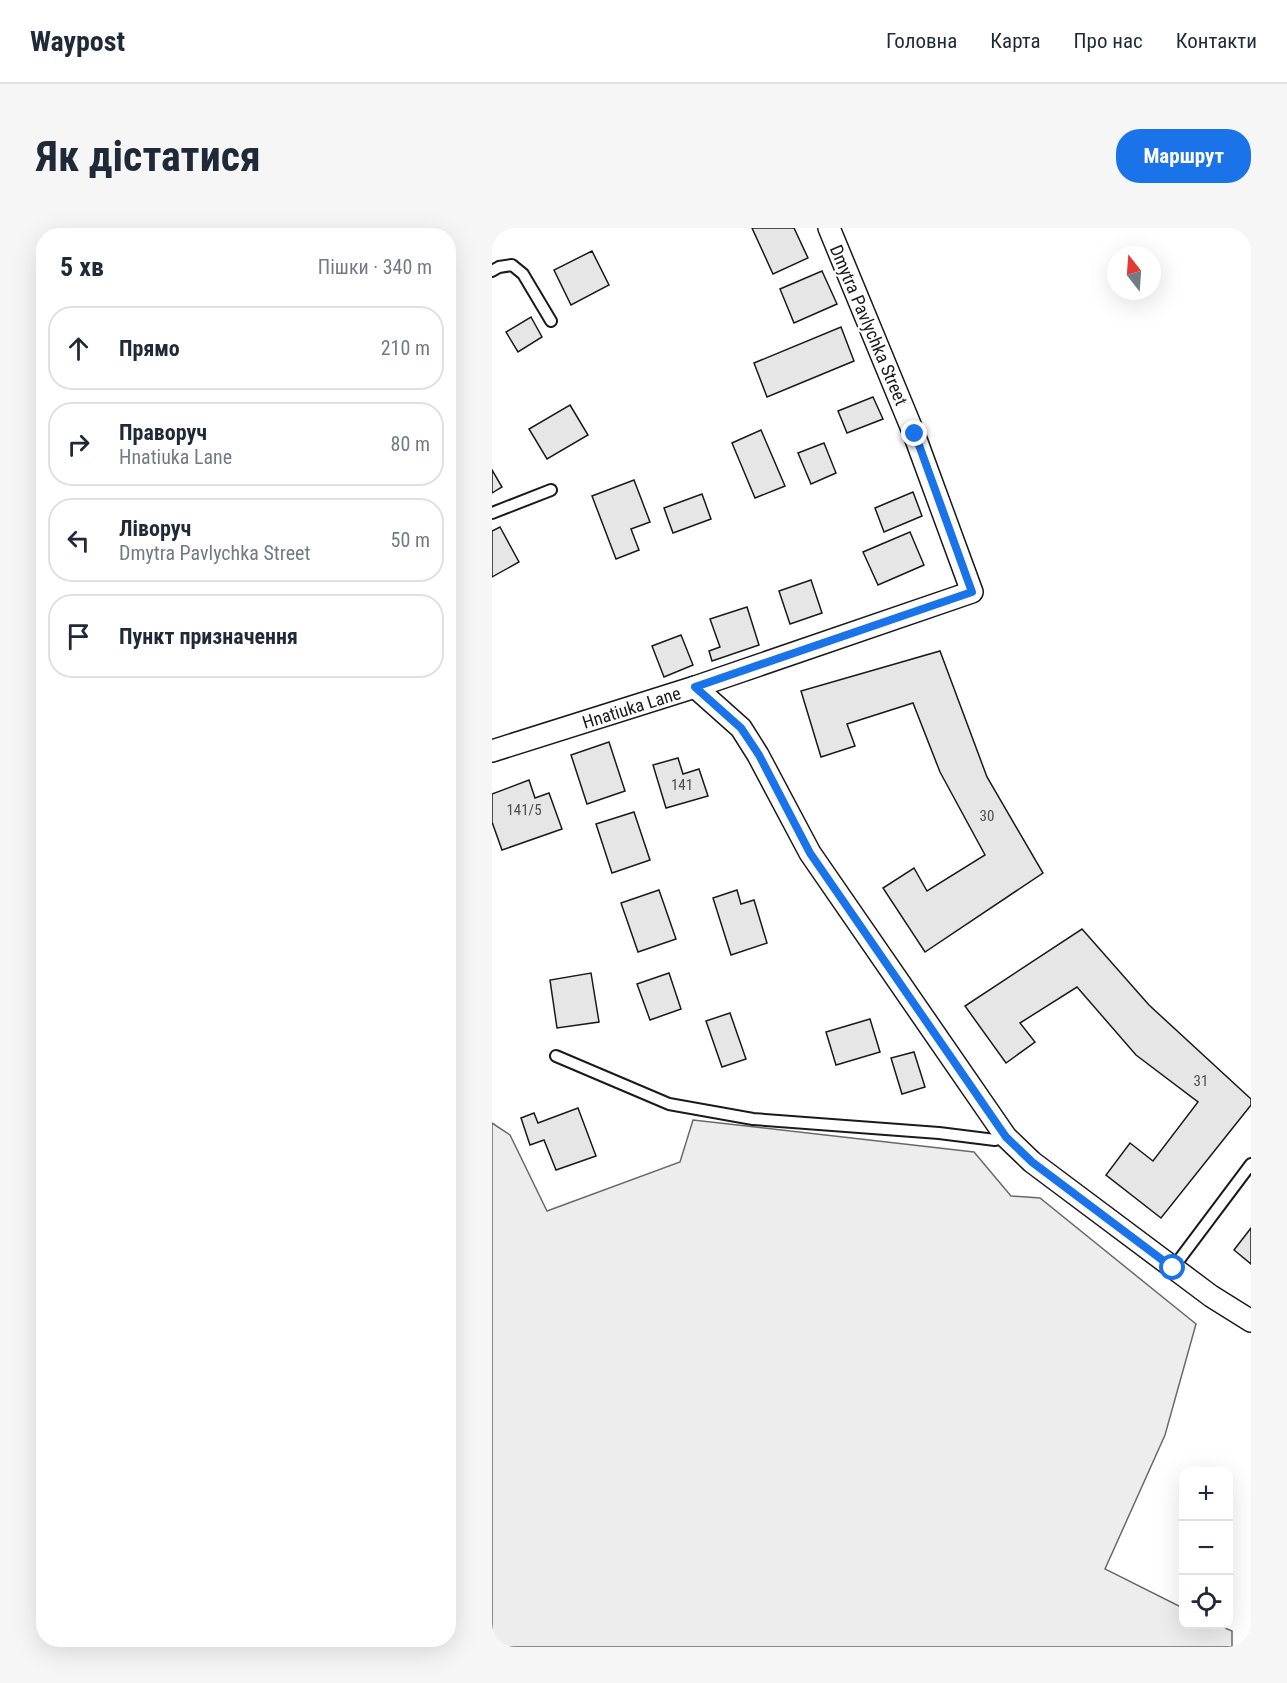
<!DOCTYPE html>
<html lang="uk">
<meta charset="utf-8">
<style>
:root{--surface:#fff;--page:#f6f6f7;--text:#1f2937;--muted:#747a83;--line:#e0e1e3;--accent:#1a73e8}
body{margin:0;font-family:"Roboto Condensed",sans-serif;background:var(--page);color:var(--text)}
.controls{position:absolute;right:18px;bottom:18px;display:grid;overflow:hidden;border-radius:12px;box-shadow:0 6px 24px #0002}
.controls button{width:54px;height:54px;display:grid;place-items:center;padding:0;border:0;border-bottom:2px solid var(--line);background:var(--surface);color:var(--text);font:30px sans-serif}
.compass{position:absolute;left:615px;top:18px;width:54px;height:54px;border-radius:50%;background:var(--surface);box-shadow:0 6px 24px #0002;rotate:343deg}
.stop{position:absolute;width:18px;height:18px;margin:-14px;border:4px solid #1a73e8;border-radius:50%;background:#fff}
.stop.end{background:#1a73e8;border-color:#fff;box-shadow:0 2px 6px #0008}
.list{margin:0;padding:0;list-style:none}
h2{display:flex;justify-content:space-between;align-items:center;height:78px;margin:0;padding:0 24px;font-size:26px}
h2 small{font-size:20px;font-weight:400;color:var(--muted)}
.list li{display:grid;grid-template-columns:39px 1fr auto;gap:18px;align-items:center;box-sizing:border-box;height:84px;margin:0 12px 12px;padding:0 12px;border:2px solid var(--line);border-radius:24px}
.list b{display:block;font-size:22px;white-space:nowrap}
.list p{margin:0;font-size:20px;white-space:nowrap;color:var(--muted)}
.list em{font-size:20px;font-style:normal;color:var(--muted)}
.icon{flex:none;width:33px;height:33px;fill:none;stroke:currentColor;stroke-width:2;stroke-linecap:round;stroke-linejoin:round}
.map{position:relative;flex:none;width:759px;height:1419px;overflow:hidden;border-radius:24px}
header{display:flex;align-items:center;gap:36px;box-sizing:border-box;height:84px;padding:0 30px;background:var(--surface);border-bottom:2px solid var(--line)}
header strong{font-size:28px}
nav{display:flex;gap:33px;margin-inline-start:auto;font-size:21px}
.intro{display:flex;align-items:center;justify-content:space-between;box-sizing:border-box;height:144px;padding:0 36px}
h1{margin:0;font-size:42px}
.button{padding:15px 27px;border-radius:24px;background:var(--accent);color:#fff;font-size:21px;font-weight:700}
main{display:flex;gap:36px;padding:0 36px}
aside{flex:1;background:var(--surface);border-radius:24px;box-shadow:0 6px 24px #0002}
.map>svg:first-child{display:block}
</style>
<header>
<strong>Waypost</strong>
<nav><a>Головна</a><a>Карта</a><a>Про нас</a><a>Контакти</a></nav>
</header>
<div class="intro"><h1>Як дістатися</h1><a class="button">Маршрут</a></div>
<main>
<aside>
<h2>5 хв<small>Пішки · 340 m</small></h2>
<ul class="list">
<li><svg class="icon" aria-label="ahead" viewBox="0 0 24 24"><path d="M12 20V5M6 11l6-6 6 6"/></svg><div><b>Прямо</b></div><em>210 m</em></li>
<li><svg class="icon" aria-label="right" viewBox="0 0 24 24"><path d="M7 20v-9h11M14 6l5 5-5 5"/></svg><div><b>Праворуч</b><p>Hnatiuka Lane</p></div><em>80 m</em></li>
<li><svg class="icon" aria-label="left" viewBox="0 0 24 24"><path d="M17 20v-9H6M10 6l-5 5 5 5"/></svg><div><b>Ліворуч</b><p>Dmytra Pavlychka Street</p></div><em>50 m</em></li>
<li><svg class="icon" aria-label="arrive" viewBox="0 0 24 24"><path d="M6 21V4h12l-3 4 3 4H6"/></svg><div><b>Пункт призначення</b></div></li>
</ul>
</aside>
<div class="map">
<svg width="759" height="1419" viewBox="0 0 759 1419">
<rect width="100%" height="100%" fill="#fff"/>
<polygon fill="#ededed" stroke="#6a6a6a" stroke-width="1.5" points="201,892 482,924 519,968 548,970 704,1096 673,1207 613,1341 691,1380 692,1396 726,1397 740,1403 740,1419 0,1419 0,895 18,907 55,983 188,934"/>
<g fill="#e6e6e6" stroke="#1a1a1a" stroke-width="1.5">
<polygon points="260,0 302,0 316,30 281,46"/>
<polygon points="100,23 117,57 79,77 62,42"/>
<polygon points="330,43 345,76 302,95 288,61"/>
<polygon points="39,89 50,109 26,124 14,104"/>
<polygon points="349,99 362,133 275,169 262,135"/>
<polygon points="381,169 391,191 355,205 346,183"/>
<polygon points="78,177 96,207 55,231 37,201"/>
<polygon points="269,202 293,258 263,270 240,215"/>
<polygon points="332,215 344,245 319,256 306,225"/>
<polygon points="0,242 10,259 0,265"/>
<polygon points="142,252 158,294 139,301 147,322 124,331 100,268"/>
<polygon points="421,264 430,288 392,304 383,280"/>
<polygon points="210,266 219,291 181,305 172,280"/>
<polygon points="8,299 27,334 0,349 0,303"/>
<polygon points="418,304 432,337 386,357 371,324"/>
<polygon points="319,352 330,385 298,396 287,363"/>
<polygon points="255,379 267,417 220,433 217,423 228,419 218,391"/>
<polygon points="189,407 201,437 172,449 160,418"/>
<polygon points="448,423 495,549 551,645 433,724 391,660 422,640 435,663 493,627 448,544 421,475 355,496 363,518 329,529 309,463"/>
<polygon points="117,514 133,563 95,576 79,527"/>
<polygon points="186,530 191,546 207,541 216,568 174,580 161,537"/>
<polygon points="37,552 43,570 57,565 70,601 10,622 0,594 0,566"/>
<polygon points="142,584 158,632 120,645 104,596"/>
<polygon points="167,662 184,711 146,724 129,675"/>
<polygon points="245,662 249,676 262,672 275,715 239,727 221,670"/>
<polygon points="590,701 657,777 759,871 759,877 669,990 614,947 638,915 661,933 706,874 644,827 585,759 528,795 543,814 514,835 473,778"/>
<polygon points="99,745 107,794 65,800 58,752"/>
<polygon points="177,745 189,781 158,792 145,756"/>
<polygon points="238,785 254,831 230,839 214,793"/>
<polygon points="378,791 388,824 344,837 334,804"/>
<polygon points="422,824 433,859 410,866 399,830"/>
<polygon points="86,880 104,928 64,942 52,912 38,917 29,890 42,885 46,895"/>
<polygon points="759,1000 759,1036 742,1022"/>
</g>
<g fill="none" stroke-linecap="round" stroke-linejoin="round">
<defs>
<g id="service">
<polyline points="0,43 7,39 20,37 31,46 59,93"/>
<polyline points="0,285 59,262"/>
<polyline points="64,828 177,876 261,891 447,905 503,912 514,909"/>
<polyline points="681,1040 759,936"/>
</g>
<g id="minor">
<polyline points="203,459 249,500 266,527 318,625 514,909 540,934 719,1068 759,1093"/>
<path id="s1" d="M0 523 203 459 480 364 422 206 337 0"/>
</g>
</defs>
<use href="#service" stroke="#1a1a1a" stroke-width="14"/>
<use href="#minor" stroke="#1a1a1a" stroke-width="24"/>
<use href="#service" stroke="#fff" stroke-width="10"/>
<use href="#minor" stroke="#fff" stroke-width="21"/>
</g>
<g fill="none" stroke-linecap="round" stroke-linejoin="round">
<polyline stroke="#1a73e8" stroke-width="8" points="423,206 480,364 203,459 249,500 267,527 318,625 514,909 540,934 681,1040"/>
</g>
<g text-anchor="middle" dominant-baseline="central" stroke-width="4.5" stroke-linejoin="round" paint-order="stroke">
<g font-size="15" fill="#4d4d4d">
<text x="190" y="557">141</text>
<text x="32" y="582">141/5</text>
<text x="495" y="588">30</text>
<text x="709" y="853">31</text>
</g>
<g font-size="18" fill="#1a1a1a" stroke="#fff">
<text transform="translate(377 97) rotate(67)">Dmytra Pavlychka Street</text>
<text stroke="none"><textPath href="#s1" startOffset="146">Hnatiuka Lane</textPath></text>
</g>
</g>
</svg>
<div class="controls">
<button>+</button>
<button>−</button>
<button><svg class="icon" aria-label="locate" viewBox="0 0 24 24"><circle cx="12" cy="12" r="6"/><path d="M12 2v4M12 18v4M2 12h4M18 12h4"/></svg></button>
</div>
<svg class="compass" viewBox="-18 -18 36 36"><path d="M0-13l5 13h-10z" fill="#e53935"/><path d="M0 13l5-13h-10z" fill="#747a83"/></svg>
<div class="stop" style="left:681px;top:1040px"></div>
<div class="stop end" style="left:423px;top:206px"></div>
</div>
</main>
